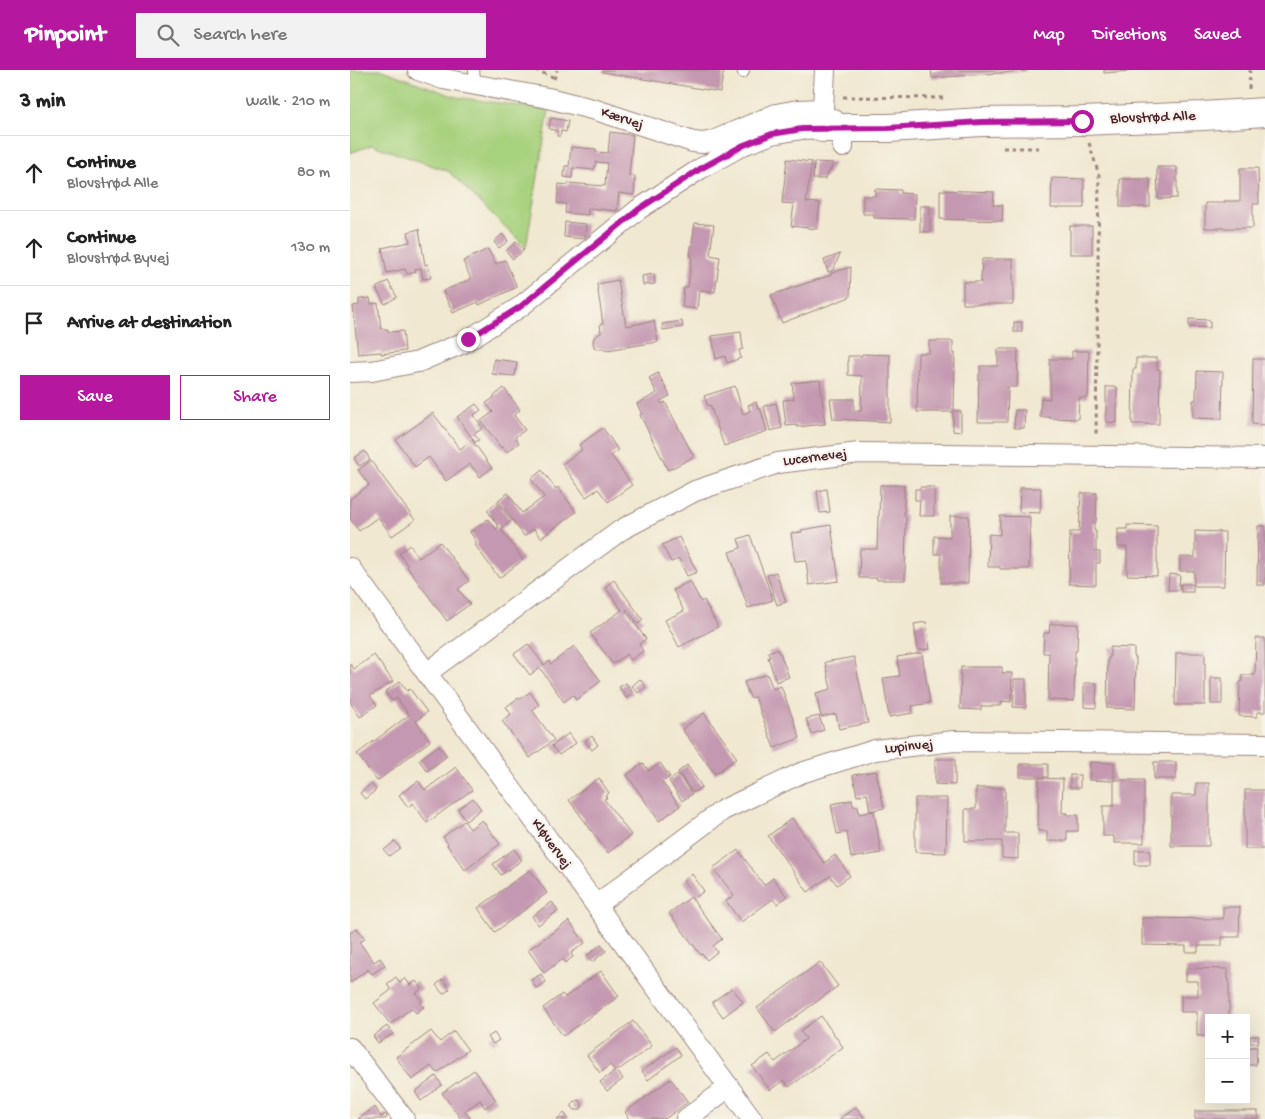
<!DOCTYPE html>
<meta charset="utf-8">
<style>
:root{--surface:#fff;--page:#f2f2f2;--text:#222;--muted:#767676;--line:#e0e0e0;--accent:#b5179e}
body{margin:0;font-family:"Gochi Hand",sans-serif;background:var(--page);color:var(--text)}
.controls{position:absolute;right:15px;bottom:15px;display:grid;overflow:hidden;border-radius:0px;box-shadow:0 5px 20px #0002}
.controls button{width:45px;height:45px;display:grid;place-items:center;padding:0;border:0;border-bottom:1px solid var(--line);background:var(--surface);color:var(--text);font:25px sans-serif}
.stop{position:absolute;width:15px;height:15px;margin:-11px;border:4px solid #b5179e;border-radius:50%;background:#fff}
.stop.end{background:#b5179e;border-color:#fff;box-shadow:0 1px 5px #0008}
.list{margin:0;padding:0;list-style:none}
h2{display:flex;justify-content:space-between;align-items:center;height:65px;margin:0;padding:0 20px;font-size:21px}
h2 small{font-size:16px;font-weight:400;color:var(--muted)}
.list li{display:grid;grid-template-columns:32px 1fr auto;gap:15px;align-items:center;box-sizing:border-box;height:75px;padding:0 20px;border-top:1px solid var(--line)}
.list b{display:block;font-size:19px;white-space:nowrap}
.list p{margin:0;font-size:16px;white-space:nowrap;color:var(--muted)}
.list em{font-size:16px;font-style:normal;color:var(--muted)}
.actions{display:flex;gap:10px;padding:15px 20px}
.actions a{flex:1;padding:11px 0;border:1px solid var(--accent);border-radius:0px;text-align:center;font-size:18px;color:var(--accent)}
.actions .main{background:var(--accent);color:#fff}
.icon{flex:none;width:28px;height:28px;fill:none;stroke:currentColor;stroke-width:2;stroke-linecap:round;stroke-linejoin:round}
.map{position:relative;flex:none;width:915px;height:1049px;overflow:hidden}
header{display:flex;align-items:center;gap:30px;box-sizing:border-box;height:70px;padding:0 25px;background:var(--accent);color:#fff}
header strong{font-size:24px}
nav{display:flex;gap:28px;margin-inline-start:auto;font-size:18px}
.search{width:350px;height:45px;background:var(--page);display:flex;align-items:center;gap:12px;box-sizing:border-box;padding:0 18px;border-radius:0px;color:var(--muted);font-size:19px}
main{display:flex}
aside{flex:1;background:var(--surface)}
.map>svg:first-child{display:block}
</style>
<header>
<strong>Pinpoint</strong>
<div class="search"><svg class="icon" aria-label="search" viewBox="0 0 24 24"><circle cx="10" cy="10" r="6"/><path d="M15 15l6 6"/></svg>Search here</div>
<nav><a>Map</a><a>Directions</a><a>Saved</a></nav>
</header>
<main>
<aside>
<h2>3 min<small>Walk · 210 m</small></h2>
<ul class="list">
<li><svg class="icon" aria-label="ahead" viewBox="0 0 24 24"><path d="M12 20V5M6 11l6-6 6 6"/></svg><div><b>Continue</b><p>Blovstrød Alle</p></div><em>80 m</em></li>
<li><svg class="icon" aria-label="ahead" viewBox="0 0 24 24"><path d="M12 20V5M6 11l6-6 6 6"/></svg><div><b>Continue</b><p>Blovstrød Byvej</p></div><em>130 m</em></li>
<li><svg class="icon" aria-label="arrive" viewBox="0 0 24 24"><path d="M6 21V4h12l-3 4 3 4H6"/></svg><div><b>Arrive at destination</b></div></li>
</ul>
<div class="actions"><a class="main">Save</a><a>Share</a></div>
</aside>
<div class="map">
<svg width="915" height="1049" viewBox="0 0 915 1049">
<rect width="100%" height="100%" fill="#f7f3e8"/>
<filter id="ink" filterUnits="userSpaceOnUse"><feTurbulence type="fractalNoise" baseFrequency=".02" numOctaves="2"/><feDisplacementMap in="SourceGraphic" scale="10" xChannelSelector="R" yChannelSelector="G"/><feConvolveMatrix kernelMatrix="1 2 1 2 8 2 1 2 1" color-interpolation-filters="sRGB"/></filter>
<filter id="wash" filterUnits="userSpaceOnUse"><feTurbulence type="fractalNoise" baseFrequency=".0096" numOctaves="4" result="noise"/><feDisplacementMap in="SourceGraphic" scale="20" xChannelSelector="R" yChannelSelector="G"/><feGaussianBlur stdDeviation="1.12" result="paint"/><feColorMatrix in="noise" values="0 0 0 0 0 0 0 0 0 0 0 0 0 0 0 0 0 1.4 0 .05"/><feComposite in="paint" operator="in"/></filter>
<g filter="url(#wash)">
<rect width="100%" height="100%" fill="#f0e8d0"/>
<polygon fill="#a7d27e" stroke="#787854" points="0,0 32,0 106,27 199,40 176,177 98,101 22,75 0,83"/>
<g id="blocks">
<g fill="#c498b0">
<polygon points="253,0 374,0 370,22 252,2"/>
<polygon points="581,0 677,0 677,1 582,8"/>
<polygon points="754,0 780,0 780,1 754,3"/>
<polygon points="201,48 218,51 216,62 211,61 210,66 207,66 208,61 199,59"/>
<polygon points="260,62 283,65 279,106 285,106 284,125 269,123 267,141 238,138 238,145 215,143 216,134 207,133 209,114 218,115 218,113 255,116 257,93 246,92 244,100 223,98 222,108 214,107 215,96 219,96 221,77 246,79 246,82 258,83"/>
<polygon points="437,89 462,92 456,132 470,133 467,159 441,156 444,134 432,133"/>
<polygon points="464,92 484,93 475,109 463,109"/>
<polygon points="807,97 827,97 827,128 808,129"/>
<polygon points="890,98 908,98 909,134 903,134 903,158 855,158 855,133 874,133 874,131 890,131"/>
<polygon points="702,108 734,109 734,138 701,138"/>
<rect x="770" y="109" width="30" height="28"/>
<polygon points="525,119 551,120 551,123 565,124 564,149 524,148 524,144 513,144 513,126 525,126"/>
<polygon points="590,120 644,122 643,135 653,135 652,151 590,149"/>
<rect x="570" y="136" width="10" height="26"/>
<polygon points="215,152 236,154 235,169 214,167"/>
<polygon points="345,153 364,155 360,185 370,187 365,222 349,220 347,239 332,237 334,217 338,217 342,185 340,185"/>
<rect x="720" y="156" width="22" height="28"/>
<polygon points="69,159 75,195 78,194 81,208 73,209 71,198 65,199 66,202 57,204 55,199 37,203 32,178 60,172 58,162"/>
<polygon points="152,164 158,171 149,178 144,172"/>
<polygon points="166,172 174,180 163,189 156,181"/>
<polygon points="138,179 146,194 155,190 167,217 129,235 128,232 103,243 93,221 121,209 113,191"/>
<polygon points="490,184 483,200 478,202 474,190"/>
<polygon points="632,189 663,189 663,234 613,234 613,212 631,212"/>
<polygon points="501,197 500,227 432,253 421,225 481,205 481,203"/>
<polygon points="304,204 305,214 293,215 292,206"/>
<polygon points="268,210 276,256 304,251 308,272 257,280 256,279 248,279 244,277 243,273 244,267 251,263 250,254 253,254 247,214"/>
<polygon points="38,211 47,227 35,234 26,218"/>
<polygon points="20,228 21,234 28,233 31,259 38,259 38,262 53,261 55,281 31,284 31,282 8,284 3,236 9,235 9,229"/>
<polygon points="839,249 860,250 860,258 839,257"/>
<polygon points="332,251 333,257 313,260 312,254"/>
<rect x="664" y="252" width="8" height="10"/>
<polygon points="391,262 393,279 389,280 391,288 377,293 375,286 366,289 362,266"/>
<polygon points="579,271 603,271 603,283 605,283 604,341 611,341 611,362 603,361 603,342 567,342 568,283 579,283"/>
<polygon points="648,279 668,279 667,317 658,317 657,352 628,352 629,304 630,304 630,296 648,296"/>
<polygon points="722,281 739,281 738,328 729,328 728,349 699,348 699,347 690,347 691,328 700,329 700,289 722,289"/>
<polygon points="512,284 540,285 540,352 483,349 480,329 504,329 504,341 511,341 512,306 498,305 498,286 512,286"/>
<polygon points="786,288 807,288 807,299 810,299 809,354 782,354 783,299 786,299"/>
<polygon points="144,289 167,292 165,306 142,304"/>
<polygon points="903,289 915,289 915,355 902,354"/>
<polygon points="847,301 873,302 872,349 843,348 843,330 846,330"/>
<polygon points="308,303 320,326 310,331 312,334 315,332 344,387 318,400 290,345 292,344 287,334 307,323 299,308"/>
<polygon points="470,310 475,354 447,357 447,355 436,356 433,330 444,329 442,313"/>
<polygon points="385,316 393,344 400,341 398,335 406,332 408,339 410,338 417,361 374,376 360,335 358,336 354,326"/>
<polygon points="756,317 767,317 767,353 756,352"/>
<polygon points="154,318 170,340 164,345 175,360 165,367 169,373 157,382 153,377 151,378 131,351 143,342 136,333 144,328 143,327"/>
<polygon points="426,333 432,358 420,361 414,336"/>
<polygon points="126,334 131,340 124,345 133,358 124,364 129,370 125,372 107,347"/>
<polygon points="665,340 675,340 674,358 664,358"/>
<polygon points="83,343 110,379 122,370 142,398 130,407 120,394 96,411 79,387 65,397 46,370"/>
<polygon points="253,358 268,380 261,385 282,415 258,432 248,419 236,427 212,394 232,380 229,375"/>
<polygon points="15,381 20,390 9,396 4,388"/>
<polygon points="21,391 65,450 42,466 28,447 9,461 0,449 0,429 19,415 8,400"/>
<polygon points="192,400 206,419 208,417 226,442 191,468 184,459 174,466 148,430 158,423 172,443 194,427 181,409"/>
<polygon points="530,415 554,415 554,446 556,446 555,510 527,510 527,508 509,508 510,479 527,479 528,446 529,446"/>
<polygon points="570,417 584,417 584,446 569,446 570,430 565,430 565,419 570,419"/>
<polygon points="670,418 691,418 690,443 669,442"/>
<polygon points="477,419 480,442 470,443 467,421"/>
<polygon points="731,423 747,423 746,452 744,452 744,461 746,461 746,482 750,482 750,493 746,493 746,515 719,514 720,462 729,462"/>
<polygon points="147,432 161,451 151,459 173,490 149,508 125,475 127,473 120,462 138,449 146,459 149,457 137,440"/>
<polygon points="600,446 619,446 618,513 591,513 591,484 584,484 584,466 600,467"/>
<polygon points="650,446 680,447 679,499 650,499 650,497 638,497 639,464 650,465"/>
<polygon points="481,455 489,511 459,515 456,490 445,491 441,463 452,462 451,460"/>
<polygon points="777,455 807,456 807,506 777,505 777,477 768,477 768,459 777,459"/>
<polygon points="908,456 915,456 915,515 907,515"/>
<polygon points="845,461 875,462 874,516 844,516 844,501 830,501 830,487 845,487"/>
<polygon points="400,465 423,530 398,538 379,482 391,478 388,469"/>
<polygon points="329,467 347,502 337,506 329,489 321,492 312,475"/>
<polygon points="90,472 119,511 108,519 120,534 97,551 57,497 58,496 49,483 60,475 69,488"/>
<polygon points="426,502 436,532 427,535 417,505"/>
<polygon points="819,504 830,505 829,520 818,520"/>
<polygon points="264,510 293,550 288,554 277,539 276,541 296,569 289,574 293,581 281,590 277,584 263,594 240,563 272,540 255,517"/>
<polygon points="340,511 351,532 354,530 368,557 329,577 315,550 334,541 323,520"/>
<rect x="831" y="514" width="12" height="8"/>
<polygon points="576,552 580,579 568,580 564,554"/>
<polygon points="700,554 728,554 727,581 725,581 724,631 698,630 699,583 693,583 694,563 699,563"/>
<polygon points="906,568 915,568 915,642 907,642 907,647 889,646 890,612 892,612 892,605 905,605"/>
<polygon points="178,574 194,595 199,591 201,594 224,576 251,611 226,630 223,625 214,632 190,598 180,605 164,584"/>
<polygon points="760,577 784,578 784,588 786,588 785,639 757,638 758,588 760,588"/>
<polygon points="427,579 429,583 430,583 439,607 426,612 418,587 420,587 418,582"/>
<polygon points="572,583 580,633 562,636 563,643 539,647 533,608 550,606 547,587"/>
<polygon points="826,583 855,583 855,635 825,635"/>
<polygon points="24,585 43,611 20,626 27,635 10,647 0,632 0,594 4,599"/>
<polygon points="504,587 518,653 489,659 486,644 471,647 466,623 481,619 475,592"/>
<polygon points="611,597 652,597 652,603 662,603 661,632 652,631 651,636 631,636 631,640 610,639"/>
<polygon points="417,604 423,619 431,616 450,668 424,678 405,627 400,628 394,612"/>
<rect x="861" y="608" width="11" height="26"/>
<polygon points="290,609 296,617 288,623 282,616"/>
<polygon points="664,609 676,609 676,638 663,637"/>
<polygon points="50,611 57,621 60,619 77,642 66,651 80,671 27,711 7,684 59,645 47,628 42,631 35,622"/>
<polygon points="276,613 283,623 276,628 269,617"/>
<polygon points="734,613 747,613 746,638 734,637"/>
<polygon points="180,622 189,635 182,640 204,670 180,688 152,651 161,644 156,637 168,628 169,630"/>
<polygon points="354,643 387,688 365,704 332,659"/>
<polygon points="469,646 474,660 462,664 456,649"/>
<polygon points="219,663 226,673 209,685 202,676"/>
<polygon points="242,666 248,675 242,680 235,671"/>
<polygon points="89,675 97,686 77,701 69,690"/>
<polygon points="585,689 605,689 605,715 585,714"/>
<polygon points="740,692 764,693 764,711 739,710"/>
<rect x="804" y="692" width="22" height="17"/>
<polygon points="293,693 299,701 310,693 320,707 312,712 330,736 309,751 277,705"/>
<rect x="670" y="694" width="28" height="13"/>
<polygon points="337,695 352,717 343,723 328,702"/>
<polygon points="106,697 122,720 77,753 63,733 58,737 49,725 68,711 75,720"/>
<polygon points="526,701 534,738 520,741 517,724 507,726 503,705"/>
<polygon points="328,704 342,724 332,731 319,711"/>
<rect x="720" y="705" width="10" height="13"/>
<polygon points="249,708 259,723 255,726 257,728 254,729 281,765 258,783 219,730"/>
<polygon points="689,708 713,709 712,743 718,743 717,745 728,745 728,761 717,761 717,771 697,771 697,761 688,761"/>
<polygon points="764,710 794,710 794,773 764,773 764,766 753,766 753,736 764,736"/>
<polygon points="846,713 859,713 859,776 821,776 821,725 846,725"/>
<polygon points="21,714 26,720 15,729 10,723"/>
<polygon points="626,718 655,718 655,763 668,763 668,789 652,788 652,771 615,771 615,739 626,739"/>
<rect x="895" y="720" width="20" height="59"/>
<polygon points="123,728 131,739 116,751 108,739"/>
<polygon points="565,728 597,728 596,783 565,782"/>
<polygon points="502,730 503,736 508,736 509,744 524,741 531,783 501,788 497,762 487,764 481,734"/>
<polygon points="442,748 474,793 485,785 500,806 487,815 480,806 458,822 418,766"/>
<polygon points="132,750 150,774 115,800 97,775 98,774 93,767 114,751 120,759"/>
<polygon points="45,771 50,778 39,786 34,780"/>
<polygon points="164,779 172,790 151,805 143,794"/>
<polygon points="388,780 414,815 423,808 437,827 427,834 423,829 391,852 376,831 384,825 363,798"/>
<rect x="785" y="780" width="15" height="15"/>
<polygon points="180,800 197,823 145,862 128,838"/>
<polygon points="342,804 354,821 346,827 333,811"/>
<polygon points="341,827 372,869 363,876 367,882 357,890 352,884 351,885 319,843"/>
<polygon points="202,832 208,841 188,855 182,846"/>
<polygon points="873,837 890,837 889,867 872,867 872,876 848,876 848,882 836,882 836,876 792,875 792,848 873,849"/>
<polygon points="219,851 235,873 221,883 223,887 215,893 213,889 194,903 178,880"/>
<polygon points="7,858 15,869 9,872 24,892 30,888 35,895 22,904 18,899 0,913 0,878 1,877 0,876 0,863"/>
<polygon points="251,874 256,881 242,892 237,886"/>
<polygon points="470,892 488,916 425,962 407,938"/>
<polygon points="836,898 878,899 878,909 879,909 879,948 859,948 859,966 847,966 847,942 831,942 831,926 848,926 848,911 836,911"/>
<polygon points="251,901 269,926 213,966 193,938 212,924 215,927"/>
<polygon points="191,904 196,912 186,918 181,910"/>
<polygon points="46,907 50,913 55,908 60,915 66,911 72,919 66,923 72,931 70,933 74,937 66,943 62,938 40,954 24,933 41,920 37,914"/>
<polygon points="93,909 100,919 93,924 86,915"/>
<polygon points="382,918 393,932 373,947 362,932"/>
<polygon points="471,946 493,977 439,1017 434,1010 420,1020 402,996 419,984 425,992 456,969 450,961"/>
<polygon points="283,951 302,976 267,1001 273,1009 257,1021 250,1012 265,1001 260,995 250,1003 237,985"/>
<polygon points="37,956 43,964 28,973 23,966"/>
<polygon points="81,961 90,972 104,961 118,980 87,1003 81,996 62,1010 46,987"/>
<polygon points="144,963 149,970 143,974 138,967"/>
<polygon points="900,966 909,966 908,973 900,973"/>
<polygon points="326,977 331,985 298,1010 292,1001"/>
<polygon points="896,977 907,977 906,995 896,995"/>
<polygon points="124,1000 146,1030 135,1038 130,1030 115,1041 121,1049 111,1049 92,1023"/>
<polygon points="86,1006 92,1015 71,1031 65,1022"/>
<polygon points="321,1009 338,1032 315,1049 279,1049 275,1042"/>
<polygon points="229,1030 232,1033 232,1037 230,1040 225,1040 222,1037 223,1032"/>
<polygon points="25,1037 31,1047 35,1044 37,1046 36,1049 8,1049"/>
<polygon points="506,1037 515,1049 489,1049"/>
<rect x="845" y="1041" width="63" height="8"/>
<polygon points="214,1043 219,1049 207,1049"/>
</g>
</g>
</g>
<g filter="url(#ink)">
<use href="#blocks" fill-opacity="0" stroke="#9d847e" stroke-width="1"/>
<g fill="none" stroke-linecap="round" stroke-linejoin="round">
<defs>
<g id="lane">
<polyline points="124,0 126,16"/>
<polyline points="393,3 394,0"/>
</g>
<g id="street">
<polyline points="68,0 93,9 198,28 246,40 343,72 353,73 363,71 426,44 448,40 473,39"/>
<polyline points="483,49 493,58 493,77"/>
<polyline points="0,302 22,301 68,292 113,273 170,237 289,139 350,99 393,75 422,64 452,59 472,58 475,0"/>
<polyline points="0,498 402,1049"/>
<polyline points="77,603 271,460 345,421 428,393 509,383 915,388"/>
<polyline points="246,835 373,740 451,703 525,680 604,671 915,674"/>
<polyline points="0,978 54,1049"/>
<polyline points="336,1049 379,1017"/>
</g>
<polyline id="secondary" points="472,58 539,58 631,52 732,51 853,46 915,42"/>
</defs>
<use href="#lane" stroke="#9d847e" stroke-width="12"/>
<use href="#street" stroke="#9d847e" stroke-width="22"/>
<use href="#secondary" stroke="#9d847e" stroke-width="30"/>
<g stroke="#9d847e" stroke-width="3" stroke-dasharray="4 4" stroke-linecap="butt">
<polyline points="185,0 203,7"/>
<polyline points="204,9 207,0"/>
<polyline points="899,19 900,0"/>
<polyline points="493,27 597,28"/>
<polyline points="739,73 749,105 746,365"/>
<polyline points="653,78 690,78"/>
</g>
<use href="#lane" stroke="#fff" stroke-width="10"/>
<use href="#street" stroke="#fff" stroke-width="20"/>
<use href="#secondary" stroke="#fff" stroke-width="28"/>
</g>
</g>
<g fill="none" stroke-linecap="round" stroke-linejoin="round" filter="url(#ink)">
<polyline stroke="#b5179e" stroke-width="6" points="118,269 170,237 289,139 350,99 394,75 422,64 452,59 538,58 631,52 732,51"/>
</g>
<g text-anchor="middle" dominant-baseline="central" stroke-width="4" stroke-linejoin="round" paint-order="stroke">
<g font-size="15" fill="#4a1f2b" stroke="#f7f3e8">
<text transform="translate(803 48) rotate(-2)">Blovstrød Alle</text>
<text transform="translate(272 49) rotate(18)">Kærvej</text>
<text transform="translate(465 388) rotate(-7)">Lucernevej</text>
<text transform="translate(559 677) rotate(-6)">Lupinvej</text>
<text transform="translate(201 774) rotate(54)">Kløvervej</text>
</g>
</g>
</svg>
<div class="controls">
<button>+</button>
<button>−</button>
</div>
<div class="stop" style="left:732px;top:51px"></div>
<div class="stop end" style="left:118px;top:269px"></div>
</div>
</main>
